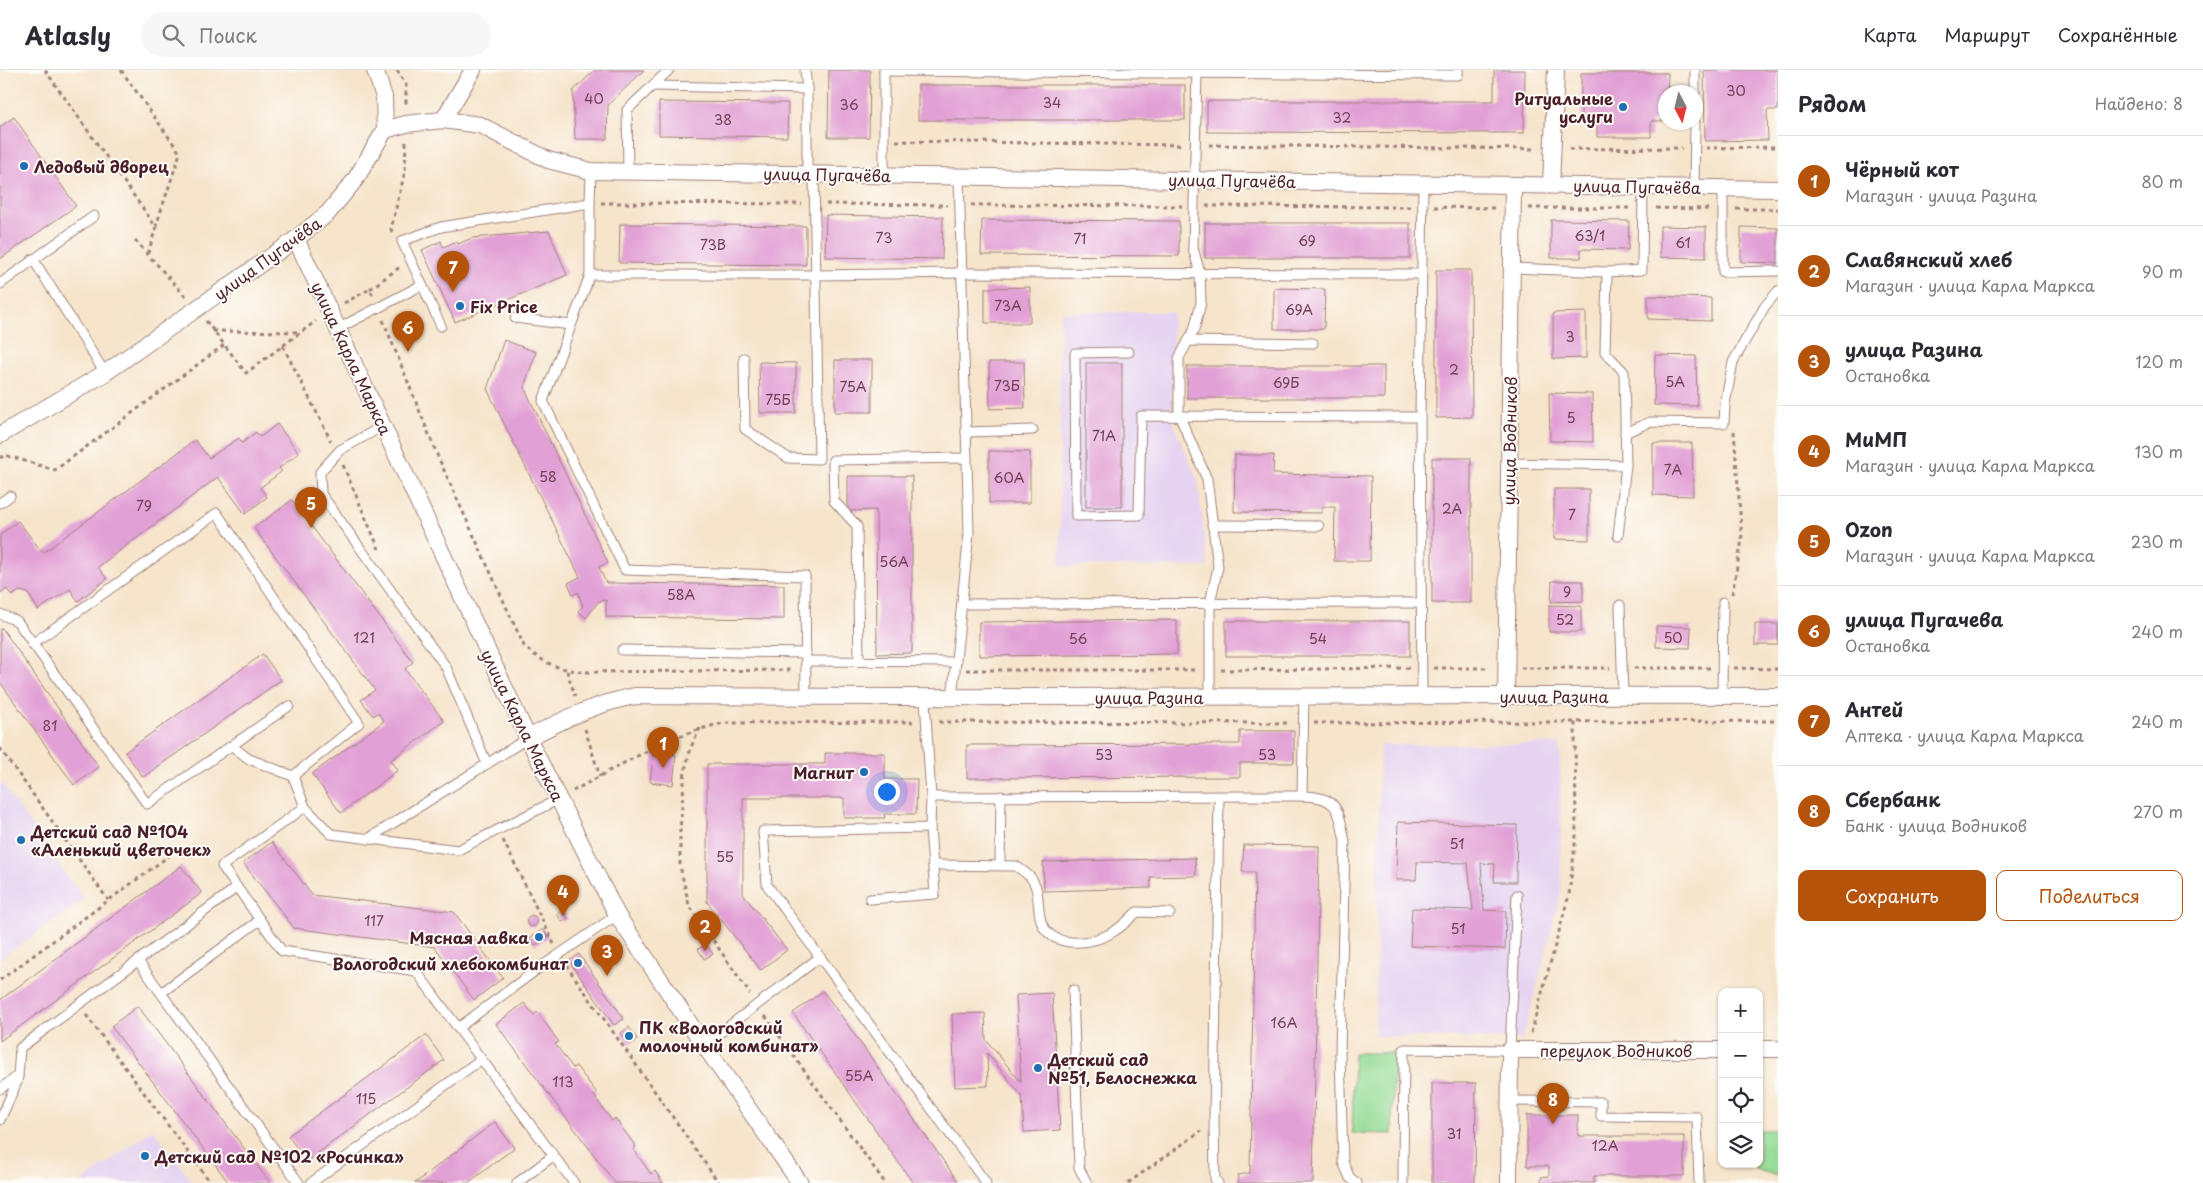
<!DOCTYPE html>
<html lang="ru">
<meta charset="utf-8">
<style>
:root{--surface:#fff;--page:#f7f7f7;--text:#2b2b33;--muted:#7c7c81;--line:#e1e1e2;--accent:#b45309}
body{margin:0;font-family:"Playpen Sans",sans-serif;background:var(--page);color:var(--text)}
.controls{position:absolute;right:15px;bottom:15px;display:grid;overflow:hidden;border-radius:10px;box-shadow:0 1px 4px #0004}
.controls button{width:45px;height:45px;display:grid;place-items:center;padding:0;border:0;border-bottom:1px solid var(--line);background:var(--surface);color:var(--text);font:25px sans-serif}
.compass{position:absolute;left:1658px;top:15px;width:45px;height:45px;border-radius:50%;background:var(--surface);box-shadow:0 1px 4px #0004;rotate:173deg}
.you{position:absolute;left:886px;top:721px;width:18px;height:18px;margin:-12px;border:4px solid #fff;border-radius:50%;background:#1a73e8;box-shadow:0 0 0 8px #1a73e833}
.badge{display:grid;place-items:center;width:32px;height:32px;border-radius:50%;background:var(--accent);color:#fff;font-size:16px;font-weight:700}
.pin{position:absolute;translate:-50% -41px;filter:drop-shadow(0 1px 2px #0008)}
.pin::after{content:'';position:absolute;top:26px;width:18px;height:15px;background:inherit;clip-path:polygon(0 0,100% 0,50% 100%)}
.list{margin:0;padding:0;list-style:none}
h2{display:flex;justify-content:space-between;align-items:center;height:65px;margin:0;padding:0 20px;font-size:21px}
h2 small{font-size:16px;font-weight:400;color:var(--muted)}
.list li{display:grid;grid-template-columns:32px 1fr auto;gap:15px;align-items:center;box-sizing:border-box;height:90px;padding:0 20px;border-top:1px solid var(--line)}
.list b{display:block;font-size:19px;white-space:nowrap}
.list p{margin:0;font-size:16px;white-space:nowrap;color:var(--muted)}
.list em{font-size:16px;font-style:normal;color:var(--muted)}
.actions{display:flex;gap:10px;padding:15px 20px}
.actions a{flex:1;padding:11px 0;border:1px solid var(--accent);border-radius:10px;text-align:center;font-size:18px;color:var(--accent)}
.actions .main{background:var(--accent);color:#fff}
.icon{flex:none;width:28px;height:28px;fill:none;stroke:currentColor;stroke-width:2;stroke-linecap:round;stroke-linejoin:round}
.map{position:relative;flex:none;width:1778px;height:1113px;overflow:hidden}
header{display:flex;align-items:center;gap:30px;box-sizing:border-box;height:70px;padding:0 25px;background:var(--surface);border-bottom:1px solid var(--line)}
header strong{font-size:24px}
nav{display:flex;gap:28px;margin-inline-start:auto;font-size:18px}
.search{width:350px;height:45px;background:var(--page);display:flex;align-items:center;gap:12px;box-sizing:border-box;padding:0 18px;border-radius:28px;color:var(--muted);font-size:19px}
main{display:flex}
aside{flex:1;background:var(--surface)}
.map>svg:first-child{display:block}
</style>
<header>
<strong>Atlasly</strong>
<div class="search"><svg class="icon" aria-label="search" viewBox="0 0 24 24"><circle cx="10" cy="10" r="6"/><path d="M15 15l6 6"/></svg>Поиск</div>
<nav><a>Карта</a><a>Маршрут</a><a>Сохранённые</a></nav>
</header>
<main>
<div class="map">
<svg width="1778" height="1113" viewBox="0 0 1778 1113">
<rect width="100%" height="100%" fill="#fdfcf7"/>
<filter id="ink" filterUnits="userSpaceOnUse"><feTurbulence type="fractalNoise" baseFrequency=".02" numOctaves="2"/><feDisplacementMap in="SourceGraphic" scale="10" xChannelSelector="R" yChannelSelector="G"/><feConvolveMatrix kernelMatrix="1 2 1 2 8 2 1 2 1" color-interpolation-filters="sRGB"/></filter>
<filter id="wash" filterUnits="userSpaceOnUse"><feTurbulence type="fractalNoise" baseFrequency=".0096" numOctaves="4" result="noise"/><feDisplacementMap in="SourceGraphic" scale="20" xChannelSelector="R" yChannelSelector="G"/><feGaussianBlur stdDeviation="1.12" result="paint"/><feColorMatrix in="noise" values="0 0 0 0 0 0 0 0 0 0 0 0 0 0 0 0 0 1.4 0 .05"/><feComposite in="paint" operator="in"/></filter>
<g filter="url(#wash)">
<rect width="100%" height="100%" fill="#f6e4cb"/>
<g fill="#e5d3f1">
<polygon points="1060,242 1173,242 1172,351 1198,411 1208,497 1060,496"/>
<polygon points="1560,674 1561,823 1523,969 1375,966 1380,675"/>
<polygon points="0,711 84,830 0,889"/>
<polygon points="153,1059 193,1113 81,1113"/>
</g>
<g fill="#95dc96" stroke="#707e60">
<polygon points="1354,983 1394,983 1392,1064 1352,1063"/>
<polygon points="1759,1060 1778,1060 1778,1106 1755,1099 1755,1094 1759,1094"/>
</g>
<g id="blocks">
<g fill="#e2a1d6">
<polygon points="595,0 644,0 608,35 607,69 575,69 573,21"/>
<polygon points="829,0 870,0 869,67 828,67"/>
<polygon points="1494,0 1525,0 1524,63 1207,62 1207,31 1494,31"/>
<polygon points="1704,0 1778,0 1778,40 1767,40 1768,70 1705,71"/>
<polygon points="1581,3 1668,3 1666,51 1651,51 1651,67 1597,67 1597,51 1581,51"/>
<rect x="918" y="15" width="267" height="35"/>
<polygon points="659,32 788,33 787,67 659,65"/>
<polygon points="14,47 76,136 0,189 0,57"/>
<polygon points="826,145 943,147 942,189 825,187"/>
<polygon points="982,150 1179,151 1179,186 981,185"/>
<polygon points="1551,150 1629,151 1628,180 1581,179 1581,188 1551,188"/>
<rect x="1205" y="153" width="205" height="35"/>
<polygon points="620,154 806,156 806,195 619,193"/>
<polygon points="1660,156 1706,157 1706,188 1660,187"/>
<polygon points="1741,157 1778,158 1778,193 1741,192"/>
<polygon points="549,161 567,205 455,252 422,180 441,171 443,177 457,171 458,174 472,168"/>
<polygon points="1436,200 1471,200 1472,347 1436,348"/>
<polygon points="1030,217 1030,253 985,253 985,218"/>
<polygon points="1274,218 1325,219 1324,259 1274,259"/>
<polygon points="1648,226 1711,228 1711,251 1648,249"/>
<polygon points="1586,242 1586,288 1553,289 1553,243"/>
<polygon points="504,270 536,282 524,317 608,493 599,497 606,513 784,515 784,549 606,547 606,530 599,531 586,548 578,541 583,536 578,522 573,525 568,513 580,507 487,319"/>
<polygon points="1655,285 1696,286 1697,336 1654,335"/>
<rect x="835" y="290" width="37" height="52"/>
<polygon points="759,292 796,293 796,343 760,343"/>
<polygon points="989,292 1024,292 1025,338 990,339"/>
<rect x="1086" y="293" width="36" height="144"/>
<rect x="1187" y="296" width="197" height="32"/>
<polygon points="1549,323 1592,324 1593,372 1550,371"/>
<polygon points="277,354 299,383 279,398 282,401 260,418 267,427 245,444 218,407 98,497 107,509 78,531 70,519 38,540 28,523 19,521 12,526 7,519 0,523 0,465 18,451 43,483 195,370 209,388 239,368 242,373 256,362 260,367"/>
<polygon points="1653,373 1692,373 1693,426 1653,425"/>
<polygon points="989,381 1030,382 1030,433 989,433"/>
<polygon points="1235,385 1274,385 1273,404 1371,406 1370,491 1334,491 1335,437 1322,437 1322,443 1234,442"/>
<rect x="1432" y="388" width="39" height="145"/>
<polygon points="848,406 912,406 912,583 877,584 876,440 848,441"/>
<polygon points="1554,419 1589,419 1589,470 1554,469"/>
<polygon points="292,430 413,592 405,599 444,651 391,690 398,700 341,743 312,704 384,651 378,643 373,646 361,630 375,620 254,458"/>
<polygon points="1552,511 1583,511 1583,531 1551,532"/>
<polygon points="1549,535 1581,536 1581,562 1549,562"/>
<polygon points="1177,550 1177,584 979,586 979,552"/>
<rect x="1226" y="551" width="184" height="35"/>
<rect x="1755" y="554" width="23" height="21"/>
<polygon points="1656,556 1691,557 1690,578 1656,577"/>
<polygon points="2,558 99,697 74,715 0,612 0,559"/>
<polygon points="263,584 281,610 143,707 125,682"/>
<polygon points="1240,661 1294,661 1294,693 1240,693 1240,707 967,708 967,675 1240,674"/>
<polygon points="654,682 676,685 673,715 650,712"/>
<polygon points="825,683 885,683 885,709 917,709 916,744 884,744 885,748 844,748 844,728 743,728 743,824 787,880 761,900 707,832 707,694 825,694"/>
<polygon points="1398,752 1517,755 1516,812 1494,812 1495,794 1481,793 1484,840 1506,841 1505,879 1410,876 1412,838 1473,840 1468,793 1417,792 1416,810 1396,810"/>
<polygon points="272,772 312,825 454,842 503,908 474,930 435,877 294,858 243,793"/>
<polygon points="1244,775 1319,776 1313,1113 1238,1113 1238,1105 1250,1103 1252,990 1255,802 1242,802"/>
<polygon points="1195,788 1196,806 1150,807 1151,818 1044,821 1043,792"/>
<polygon points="181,796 202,823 0,971 0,930"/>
<polygon points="563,840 568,849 562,852 557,844"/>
<circle cx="532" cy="851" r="5.5"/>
<polygon points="543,859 548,867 535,875 530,868"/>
<polygon points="706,874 713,884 704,889 698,879"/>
<polygon points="579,884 624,949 614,955 569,891"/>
<polygon points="823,921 845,951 959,1113 913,1113 793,943"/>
<polygon points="1052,923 1060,1060 1024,1062 1022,1026 987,983 988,1016 955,1017 952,944 985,943 986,970 1021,1012 1016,925"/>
<polygon points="524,933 534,945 537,942 559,972 555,974 573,998 576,996 597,1023 594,1026 612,1051 615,1048 636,1077 633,1079 651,1104 655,1101 663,1113 615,1113 496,954"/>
<polygon points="138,936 270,1113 229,1113 111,956"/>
<polygon points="629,957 637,969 629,974 621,963"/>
<polygon points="426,965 444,990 307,1091 288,1066"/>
<polygon points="1432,1013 1476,1013 1475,1113 1432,1113"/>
<polygon points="1527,1045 1578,1045 1578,1066 1684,1066 1684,1106 1594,1106 1594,1113 1541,1113 1541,1107 1549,1106 1549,1096 1527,1096"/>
<polygon points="495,1052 514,1078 468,1113 415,1113"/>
</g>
</g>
</g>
<g filter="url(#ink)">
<use href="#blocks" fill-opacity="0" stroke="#a0827b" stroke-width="1"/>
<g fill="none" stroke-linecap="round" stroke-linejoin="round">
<defs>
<g id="lane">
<polyline points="805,0 807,19"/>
<polyline points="884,0 884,105"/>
<polyline points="1197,0 1193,178 1200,203 1201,233 1194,260 1179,288 1179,345 1207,409 1218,497 1210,533 1210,627"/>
<polyline points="884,1 1458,5 1458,0"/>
<polyline points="652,16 807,19 807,104"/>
<polyline points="1695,22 1695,0"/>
<polyline points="628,101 627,40 669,0"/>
<polyline points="1694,118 1695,52"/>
<polyline points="1723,118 1723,202 1778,201"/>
<polyline points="590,133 591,101"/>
<polyline points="33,189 105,303"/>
<polyline points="1512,198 1607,202 1642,200 1643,116"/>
<polyline points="1607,202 1605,282 1624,302 1626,395 1618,466"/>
<polyline points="590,205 815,205 962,203 1421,204"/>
<polyline points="0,214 94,146"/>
<polyline points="515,248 571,255"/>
<polyline points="441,256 402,171 441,157 590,133 590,205 543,331 625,500 805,506 806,628"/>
<polyline points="339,258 422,215"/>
<polyline points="1188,271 1313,273"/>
<polyline points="1129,282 1075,283 1076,446 1139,445 1141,346 1420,347 1422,626"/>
<polyline points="744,288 745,359 788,388 819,389 814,104"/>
<polyline points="1420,347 1423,113"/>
<polyline points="383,356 340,380 320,402 321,424 446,597 487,694"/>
<polyline points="966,362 1033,360"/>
<polyline points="1625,363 1650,352 1724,353 1725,334 1733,292 1765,236 1778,221"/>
<polyline points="1509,393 1626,395"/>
<polyline points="0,433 10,426"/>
<polyline points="1212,455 1319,456"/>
<polyline points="962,534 1420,533"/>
<polyline points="1620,535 1623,626"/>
<polyline points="0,544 17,551 147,734 289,636"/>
<polyline points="32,574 217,443 359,653 293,706"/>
<polyline points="622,580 806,583"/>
<polyline points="806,591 956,592"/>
<polyline points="859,591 857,456 834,431 833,390 967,388"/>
<polyline points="1722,626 1723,532"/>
<polyline points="925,629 931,727 930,758 763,761 767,815 986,1113"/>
<polyline points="952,629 969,463 959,106"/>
<polyline points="232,676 249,689 293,706 305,737 222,796 282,881 416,901 458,958"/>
<path d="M1302 726C1338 726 1339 740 1345 772L1340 983 1343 1092 1350 1108 1357 1113"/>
<polyline points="931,727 1302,726 1304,626"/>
<polyline points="305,737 331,764 458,780 559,729"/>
<polyline points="368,769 528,668"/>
<path d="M933 795 1016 796C1021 800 1030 805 1033 811 1041 823 1036 844 1043 856 1057 880 1096 874 1116 860 1124 855 1130 848 1137 842L1170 843"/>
<polyline points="1000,795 1001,726"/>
<polyline points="870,829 935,824 930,758"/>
<polyline points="260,850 161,923 299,1113"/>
<polyline points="138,891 161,923"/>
<polyline points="1073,920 1079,1098 1087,1113"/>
<polyline points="704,975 820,887"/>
<polyline points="0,1019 18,1006 20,978 236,818"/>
<polyline points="1509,1031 1601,1032 1601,1046 1697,1047 1699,1113"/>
<polyline points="0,1050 17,1012 18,1006"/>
<polyline points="311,1113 480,990"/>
<polyline points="517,1113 553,1086"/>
<polyline points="574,1113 458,958 535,901 617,845"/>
<polyline points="1218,1113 1215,1109 1214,1052 1219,726"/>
<polyline points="1403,1113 1404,979 1510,980 1517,825"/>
</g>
<g id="street">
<polyline points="375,0 384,27 385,60"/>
<polyline points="443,50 473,0"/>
<polyline points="1551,115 1556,0"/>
<polyline points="296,169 528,668 617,845 704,975 800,1113"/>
<polyline points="0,365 105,303 296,169 328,143 355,110 385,60 406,54 443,50 480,55 548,90 591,101 1778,119"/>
<polyline points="1506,626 1513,115"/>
<path d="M528 668C565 649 594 634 635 626 1016 629 1397 625 1778 626"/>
<polyline points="1759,979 1778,979"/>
<polyline points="1509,1113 1510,980 1722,980"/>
</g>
</defs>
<use href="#lane" stroke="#a0827b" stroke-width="11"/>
<use href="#street" stroke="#a0827b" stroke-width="18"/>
<g stroke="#a0827b" stroke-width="3" stroke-dasharray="4 4" stroke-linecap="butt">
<polyline points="45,0 156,157 148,184"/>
<polyline points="121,0 180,83 156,156"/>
<polyline points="397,0 406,15 406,37"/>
<polyline points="896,71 1182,75"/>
<polyline points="1209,75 1537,79"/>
<polyline points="1706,78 1778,77"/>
<polyline points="1569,79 1682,78"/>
<polyline points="601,133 802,134"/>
<polyline points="826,134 947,135"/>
<polyline points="971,135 1182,136"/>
<polyline points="1206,136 1410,137"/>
<polyline points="1434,137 1497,138"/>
<polyline points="1529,138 1630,138"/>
<polyline points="1656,138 1710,139"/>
<polyline points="1736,139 1778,139"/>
<polyline points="392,162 391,159 405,101 406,71"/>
<polyline points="135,170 186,227"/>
<polyline points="370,219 400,197"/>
<polyline points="344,233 370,219 373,226"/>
<path d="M383 250 438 387 524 576C543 594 561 600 586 602L792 600"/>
<polyline points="206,251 246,303 316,251"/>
<polyline points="213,261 301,262"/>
<polyline points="283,276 331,371"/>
<polyline points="0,388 5,385 55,400 224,275"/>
<polyline points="343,395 379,479"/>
<polyline points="1732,524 1742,470 1734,361"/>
<polyline points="1434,598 1490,598"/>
<polyline points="1521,598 1610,598"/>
<polyline points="1634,598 1710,598"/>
<polyline points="1734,598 1778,599"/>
<polyline points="966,600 1197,600"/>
<polyline points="1221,600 1410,598"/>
<polyline points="567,601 575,626"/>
<polyline points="939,652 1291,653"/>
<polyline points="1314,653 1778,651"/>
<polyline points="700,658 691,677 685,700 680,760 680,796 689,835 750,924"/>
<polyline points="585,659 600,707"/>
<polyline points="0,678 108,830"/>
<path d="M573 721C619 696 673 663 724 653L913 652"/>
<polyline points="503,770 554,874"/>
<polyline points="566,895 719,1113"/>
<polyline points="0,910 181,777"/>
<polyline points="86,945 211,1113"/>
<polyline points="765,946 885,1113"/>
<polyline points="1531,963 1569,825 1576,766 1575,652"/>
<polyline points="1128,1113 1201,1061"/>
</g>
<use href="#lane" stroke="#fff" stroke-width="9"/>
<use href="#street" stroke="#fff" stroke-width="16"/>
</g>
</g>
<g fill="#1f6fb2" stroke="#fdfcf7" stroke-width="2">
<circle cx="1623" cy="37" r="5"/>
<circle cx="24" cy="96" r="5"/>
<circle cx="460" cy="236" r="5"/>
<circle cx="864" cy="702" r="5"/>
<circle cx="21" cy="770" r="5"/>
<circle cx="539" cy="867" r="5"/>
<circle cx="578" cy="893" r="5"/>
<circle cx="629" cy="966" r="5"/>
<circle cx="1038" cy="998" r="5"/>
<circle cx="145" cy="1086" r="5"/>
</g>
<g text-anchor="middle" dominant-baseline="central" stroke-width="4" stroke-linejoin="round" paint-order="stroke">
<g font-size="14" fill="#704056">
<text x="1736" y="20">30</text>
<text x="594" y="28">40</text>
<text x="1052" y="32">34</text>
<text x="849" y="34">36</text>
<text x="1342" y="47">32</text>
<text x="723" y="49">38</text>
<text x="1590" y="165">63/1</text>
<text x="884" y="167">73</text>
<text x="1080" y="168">71</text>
<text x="1307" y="170">69</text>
<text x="1683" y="172">61</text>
<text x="713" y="174">73В</text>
<text x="1008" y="235">73А</text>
<text x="1299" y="239">69А</text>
<text x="1570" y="266">3</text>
<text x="1454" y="299">2</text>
<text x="1675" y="311">5А</text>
<text x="1286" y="312">69Б</text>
<text x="1007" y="315">73Б</text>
<text x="853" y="316">75А</text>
<text x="778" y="329">75Б</text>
<text x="1571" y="347">5</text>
<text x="1104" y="365">71А</text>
<text x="1673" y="399">7А</text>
<text x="548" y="406">58</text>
<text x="1009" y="407">60А</text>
<text x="144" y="435">79</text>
<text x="1452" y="438">2А</text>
<text x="1572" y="444">7</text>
<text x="894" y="491">56А</text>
<text x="1567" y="521">9</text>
<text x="681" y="524">58А</text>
<text x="1565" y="549">52</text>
<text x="364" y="567">121</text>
<text x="1673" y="567">50</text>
<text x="1078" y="568">56</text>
<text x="1318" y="568">54</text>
<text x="50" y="655">81</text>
<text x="1104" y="684">53</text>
<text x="1267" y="684">53</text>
<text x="1457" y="773">51</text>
<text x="725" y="786">55</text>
<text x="374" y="850">117</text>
<text x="1458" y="858">51</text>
<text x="1284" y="952">16А</text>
<text x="859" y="1005">55А</text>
<text x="563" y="1011">113</text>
<text x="366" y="1028">115</text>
<text x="1454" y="1063">31</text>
<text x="1605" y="1075">12А</text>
</g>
<g font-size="16" font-weight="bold" fill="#4a1f2b" stroke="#fdfcf7" text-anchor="start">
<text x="1613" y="28" text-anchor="end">Ритуальные<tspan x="1613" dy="18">услуги</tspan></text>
<text x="34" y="96">Ледовый дворец</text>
<text x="470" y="236">Fix Price</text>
<text x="854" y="702" text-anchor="end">Магнит</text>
<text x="31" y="761">Детский сад №104<tspan x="31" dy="18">«Аленький цветочек»</tspan></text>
<text x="529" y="867" text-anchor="end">Мясная лавка</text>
<text x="568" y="893" text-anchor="end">Вологодский хлебокомбинат</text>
<text x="639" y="957">ПК «Вологодский<tspan x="639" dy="18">молочный комбинат»</tspan></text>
<text x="1048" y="989">Детский сад<tspan x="1048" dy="18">№51, Белоснежка</tspan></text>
<text x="155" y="1086">Детский сад №102 «Росинка»</text>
</g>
<g font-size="16" fill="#4a1f2b" stroke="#fdfcf7">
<text transform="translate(827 104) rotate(1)">улица Пугачёва</text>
<text transform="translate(1232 110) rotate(1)">улица Пугачёва</text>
<text transform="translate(1637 116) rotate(1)">улица Пугачёва</text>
<text transform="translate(267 188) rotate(-36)">улица Пугачёва</text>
<text transform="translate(352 288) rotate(65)">улица Карла Маркса</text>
<text transform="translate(1509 371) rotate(-89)">улица Водников</text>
<text x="1554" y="626">улица Разина</text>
<text x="1149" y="627">улица Разина</text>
<text transform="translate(523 655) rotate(64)">улица Карла Маркса</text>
<text x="1616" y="980">переулок Водников</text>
</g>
</g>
</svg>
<div class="controls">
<button>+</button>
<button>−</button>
<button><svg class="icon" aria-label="locate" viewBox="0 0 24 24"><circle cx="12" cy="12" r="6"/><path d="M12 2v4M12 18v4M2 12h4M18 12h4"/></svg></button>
<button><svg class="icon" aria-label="layers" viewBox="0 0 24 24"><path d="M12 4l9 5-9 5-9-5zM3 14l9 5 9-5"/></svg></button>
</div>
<svg class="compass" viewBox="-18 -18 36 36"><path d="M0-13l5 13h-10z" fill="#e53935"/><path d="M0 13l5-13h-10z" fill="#7c7c81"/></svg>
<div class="you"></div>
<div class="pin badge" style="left:663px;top:698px">1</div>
<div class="pin badge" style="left:705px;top:881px">2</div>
<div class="pin badge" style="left:607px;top:906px">3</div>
<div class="pin badge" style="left:563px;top:846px">4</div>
<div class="pin badge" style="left:311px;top:458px">5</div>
<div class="pin badge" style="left:408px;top:282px">6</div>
<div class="pin badge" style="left:453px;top:222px">7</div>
<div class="pin badge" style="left:1553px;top:1054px">8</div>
</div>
<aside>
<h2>Рядом<small>Найдено: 8</small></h2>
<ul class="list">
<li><span class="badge">1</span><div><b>Чёрный кот</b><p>Магазин · улица Разина</p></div><em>80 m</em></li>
<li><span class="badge">2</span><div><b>Славянский хлеб</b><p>Магазин · улица Карла Маркса</p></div><em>90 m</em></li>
<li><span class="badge">3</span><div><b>улица Разина</b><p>Остановка</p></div><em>120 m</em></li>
<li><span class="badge">4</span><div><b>МиМП</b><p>Магазин · улица Карла Маркса</p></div><em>130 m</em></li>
<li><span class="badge">5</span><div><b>Ozon</b><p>Магазин · улица Карла Маркса</p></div><em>230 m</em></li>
<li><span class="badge">6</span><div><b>улица Пугачева</b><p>Остановка</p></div><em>240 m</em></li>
<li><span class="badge">7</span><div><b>Антей</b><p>Аптека · улица Карла Маркса</p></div><em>240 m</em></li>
<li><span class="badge">8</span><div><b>Сбербанк</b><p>Банк · улица Водников</p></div><em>270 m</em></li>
</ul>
<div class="actions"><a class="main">Сохранить</a><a>Поделиться</a></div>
</aside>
</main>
